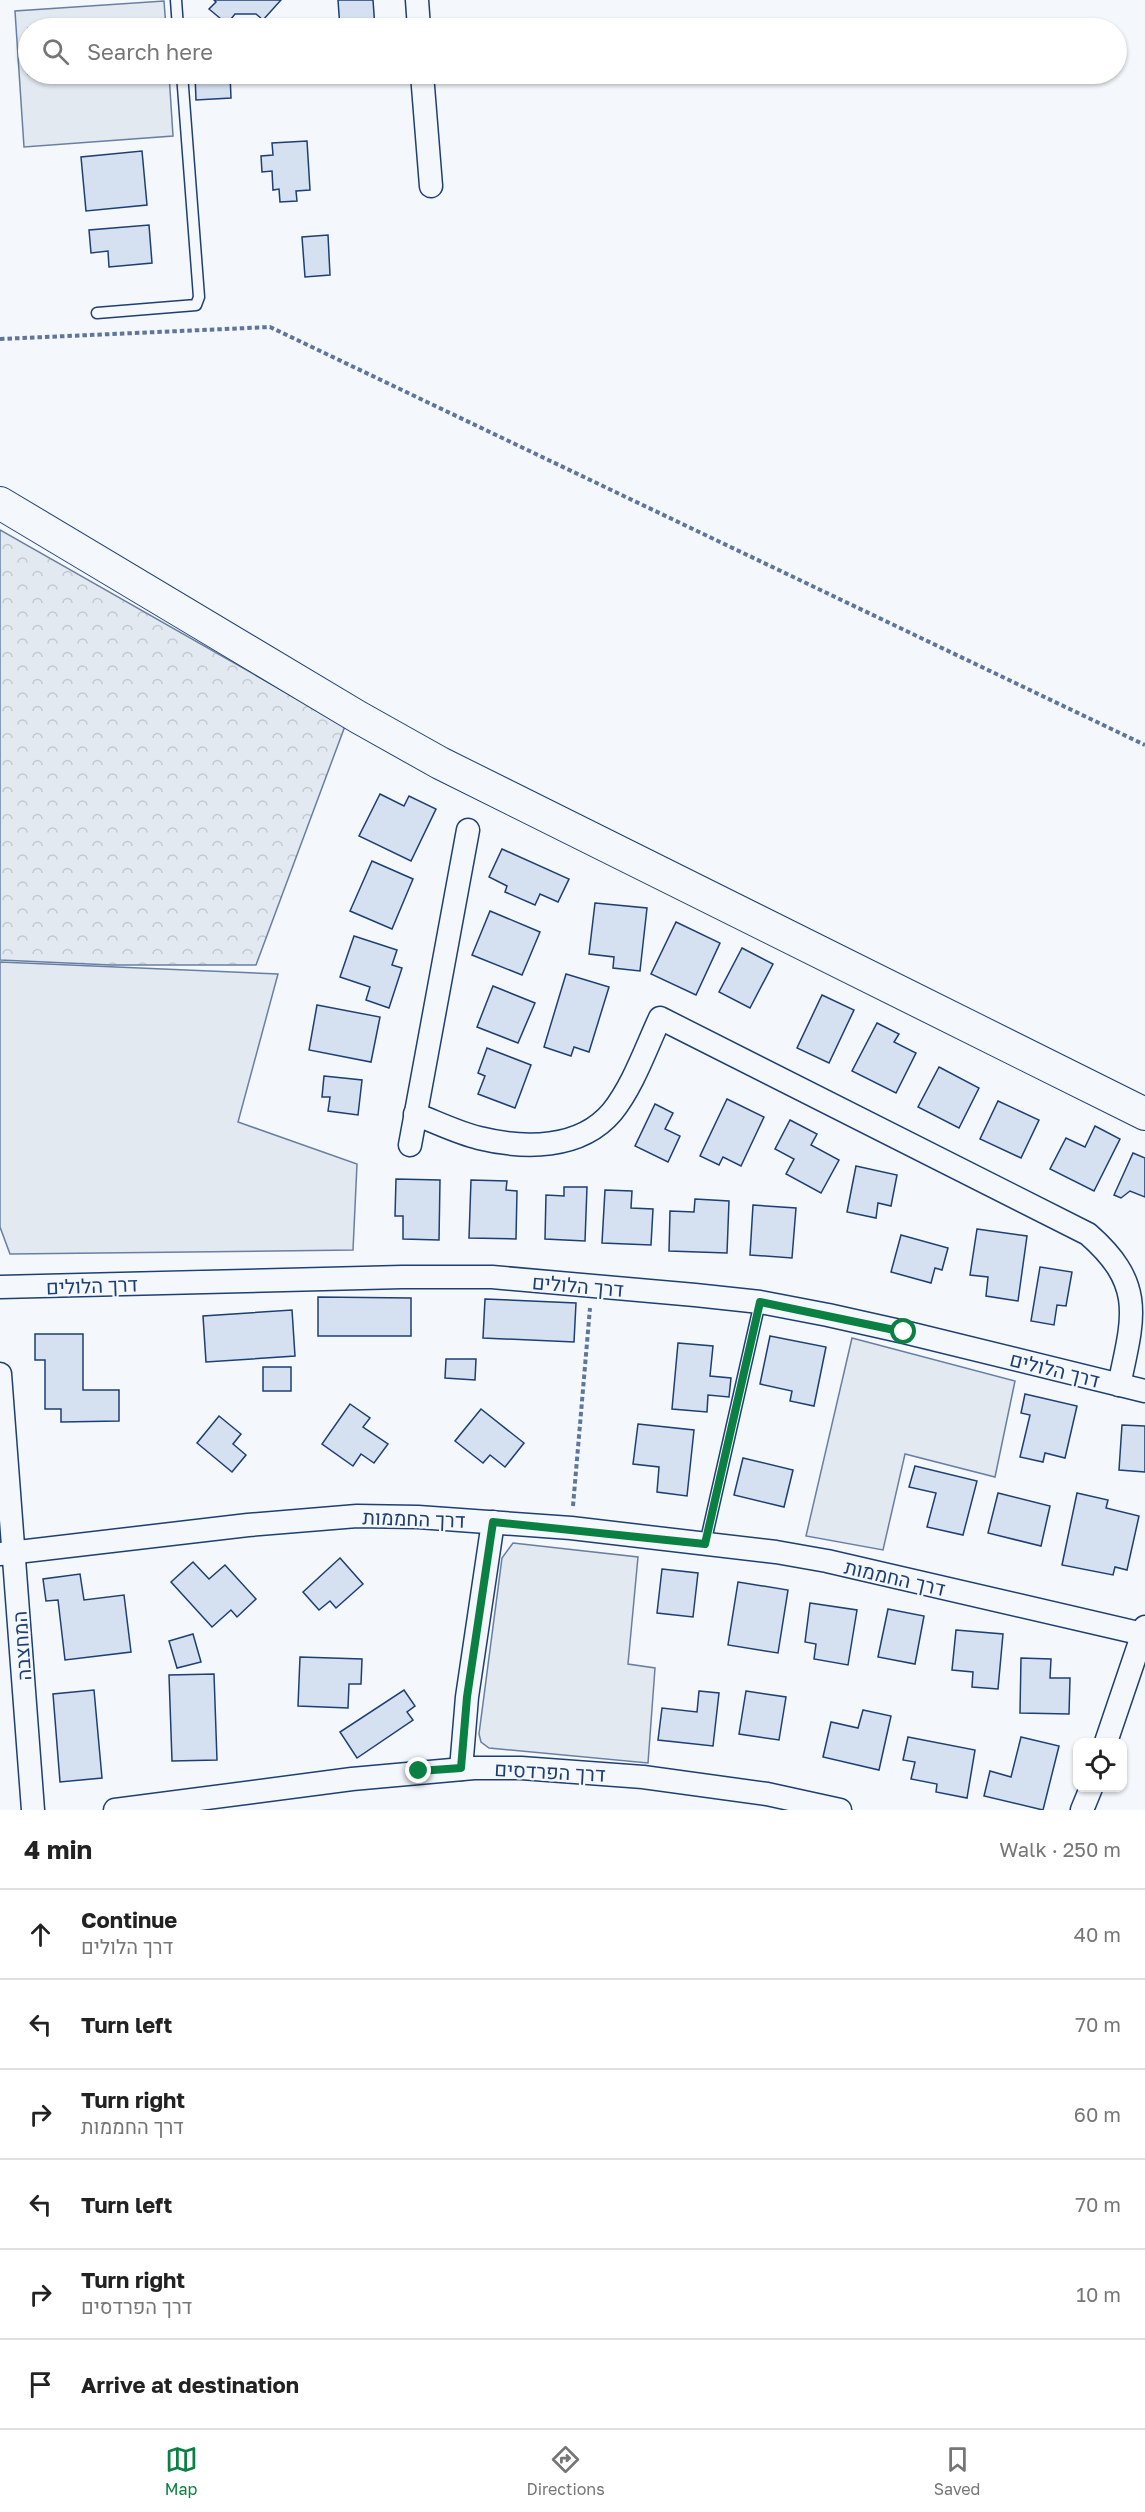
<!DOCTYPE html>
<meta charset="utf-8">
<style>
:root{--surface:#fff;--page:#f2f2f2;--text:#222;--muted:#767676;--line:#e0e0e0;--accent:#0b8043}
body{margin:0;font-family:"Golos Text",Heebo,sans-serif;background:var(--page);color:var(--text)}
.controls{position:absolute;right:18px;bottom:18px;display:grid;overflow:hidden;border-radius:12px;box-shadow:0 2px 4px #0004}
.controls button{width:54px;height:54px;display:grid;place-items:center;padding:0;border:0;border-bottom:2px solid var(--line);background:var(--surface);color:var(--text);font:30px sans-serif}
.stop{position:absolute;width:18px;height:18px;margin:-14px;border:4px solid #0b8043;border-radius:50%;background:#fff}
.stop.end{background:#0b8043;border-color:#fff;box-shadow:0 2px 6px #0008}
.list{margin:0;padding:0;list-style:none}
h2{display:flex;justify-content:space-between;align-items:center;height:78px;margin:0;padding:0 24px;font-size:26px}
h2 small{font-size:20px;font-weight:400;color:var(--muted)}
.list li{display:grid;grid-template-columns:39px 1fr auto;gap:18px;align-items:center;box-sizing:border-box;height:90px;padding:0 24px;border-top:2px solid var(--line)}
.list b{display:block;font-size:22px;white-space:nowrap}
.list p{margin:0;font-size:20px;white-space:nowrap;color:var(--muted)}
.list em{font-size:20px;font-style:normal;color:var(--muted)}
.icon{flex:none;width:33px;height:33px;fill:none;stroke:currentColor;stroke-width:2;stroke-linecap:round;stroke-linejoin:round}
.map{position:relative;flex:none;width:1145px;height:1810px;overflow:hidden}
.search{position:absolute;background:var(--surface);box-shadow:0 2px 4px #0004;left:18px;right:18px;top:18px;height:66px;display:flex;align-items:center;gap:15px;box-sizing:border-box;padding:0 21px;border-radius:33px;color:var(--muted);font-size:22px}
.sheet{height:618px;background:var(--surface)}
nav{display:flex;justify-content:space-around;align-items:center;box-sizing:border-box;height:84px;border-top:2px solid var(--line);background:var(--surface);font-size:16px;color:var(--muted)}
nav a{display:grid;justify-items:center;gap:3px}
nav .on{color:var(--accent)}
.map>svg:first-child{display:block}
</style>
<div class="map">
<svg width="1145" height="1810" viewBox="0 0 1145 1810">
<defs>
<pattern id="forest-crowns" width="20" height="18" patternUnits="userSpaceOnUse" patternTransform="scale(1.5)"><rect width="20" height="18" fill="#e3e9f0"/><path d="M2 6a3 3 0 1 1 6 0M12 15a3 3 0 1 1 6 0" fill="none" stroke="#c2c9d1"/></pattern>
</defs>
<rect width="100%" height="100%" fill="#f4f7fb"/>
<g fill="#e3e9f0" stroke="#687fa3" stroke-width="1.5">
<polygon points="164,1 166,28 28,28 28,74 169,74 173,136 24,147 15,11"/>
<polygon points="0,962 278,974 238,1122 357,1164 353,1250 10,1254 0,1227"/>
<polygon points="852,1338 1015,1381 995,1477 905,1454 883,1550 806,1536"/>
<polygon points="513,1543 638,1557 628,1664 655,1668 648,1763 489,1748 481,1742 479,1734 502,1558"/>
</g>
<polygon fill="url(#forest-crowns)" stroke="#687fa3" stroke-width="1.5" points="0,530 345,726 256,965 111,965 0,960"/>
<g fill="#d5e0f0" stroke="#1d3f73" stroke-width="1.5">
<polygon points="214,0 281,0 263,20 256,14 235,14 227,24 209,9 216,2"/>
<polygon points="338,0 373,0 375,28 332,28 340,28"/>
<polygon points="195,74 230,74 231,98 196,100"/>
<polygon points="307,141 310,190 296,191 297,201 280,202 279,189 273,190 272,171 262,172 261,156 273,155 272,143"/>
<polygon points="142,151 147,205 86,211 81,157"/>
<polygon points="149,225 152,263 109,267 108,251 91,253 89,230"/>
<polygon points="328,235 330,275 305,277 302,237"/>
<polygon points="380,794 404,806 409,796 436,809 411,861 359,836"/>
<polygon points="502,849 569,879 558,902 540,894 535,905 505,892 507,886 489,877"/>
<polygon points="372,861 413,879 392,929 350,911"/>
<polygon points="595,903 647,908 640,971 613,968 614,957 589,954"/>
<polygon points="490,911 540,932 522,975 472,955"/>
<polygon points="676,922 720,943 696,995 651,974"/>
<polygon points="354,936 397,950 392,965 402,968 389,1008 366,1000 370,987 340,977"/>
<polygon points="742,948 773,964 750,1008 719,992"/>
<polygon points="566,974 609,987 589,1052 574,1047 571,1056 544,1047"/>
<polygon points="493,986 535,1003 518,1043 477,1027"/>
<polygon points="822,995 854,1010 829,1063 797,1048"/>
<polygon points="317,1005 380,1017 371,1062 309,1050"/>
<polygon points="877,1023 899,1034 894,1042 916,1053 896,1093 852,1071"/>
<polygon points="487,1048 531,1065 515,1108 478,1094 485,1076 478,1073"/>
<polygon points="939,1067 979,1088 959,1128 918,1107"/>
<polygon points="324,1076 362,1080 358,1115 328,1111 330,1097 322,1097"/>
<polygon points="727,1099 764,1117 741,1166 723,1157 719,1165 700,1156"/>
<polygon points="998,1101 1039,1120 1021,1158 980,1139"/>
<polygon points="655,1104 673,1113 665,1129 680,1136 668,1162 635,1146"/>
<polygon points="790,1120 817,1134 811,1145 839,1160 821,1193 786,1174 794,1159 775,1149"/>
<polygon points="1095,1126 1120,1139 1094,1191 1050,1169 1066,1138 1085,1147"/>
<polygon points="1133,1153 1145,1158 1145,1197 1130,1191 1121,1198 1114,1195"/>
<polygon points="856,1166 897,1175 891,1206 878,1203 876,1218 847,1212"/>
<polygon points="396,1179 440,1180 439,1240 403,1239 403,1216 395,1216"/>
<polygon points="471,1180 507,1181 506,1190 517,1191 516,1239 469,1238"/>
<polygon points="564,1187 587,1187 585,1241 545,1239 546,1195 564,1196"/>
<polygon points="605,1190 632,1191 631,1208 653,1209 651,1245 602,1243"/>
<polygon points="695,1199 729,1201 727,1253 669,1251 670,1211 694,1212"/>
<polygon points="753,1205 796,1208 792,1258 750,1255"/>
<polygon points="977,1229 1027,1236 1018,1301 986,1296 988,1277 970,1275"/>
<polygon points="901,1235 948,1248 942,1270 935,1268 931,1283 891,1272"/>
<polygon points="1040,1267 1072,1272 1066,1306 1057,1305 1054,1325 1031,1321"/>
<polygon points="318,1297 411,1298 411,1336 318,1336"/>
<polygon points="485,1299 576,1303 574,1342 483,1338"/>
<polygon points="292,1310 295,1356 206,1362 203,1316"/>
<polygon points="35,1334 83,1334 83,1390 119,1390 119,1421 61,1422 61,1409 45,1409 45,1360 35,1360"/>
<polygon points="770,1336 826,1347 814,1406 790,1401 792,1391 760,1384"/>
<polygon points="678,1343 713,1346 710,1376 731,1378 729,1397 708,1395 707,1412 672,1409"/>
<polygon points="446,1359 476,1359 475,1380 445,1378"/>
<rect x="263" y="1367" width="28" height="24"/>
<polygon points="1025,1394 1077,1406 1065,1458 1045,1453 1043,1462 1020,1457 1030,1415 1021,1413"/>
<polygon points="350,1404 370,1418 363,1427 388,1444 374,1463 361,1454 353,1466 322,1444"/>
<polygon points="481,1409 524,1443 505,1467 490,1455 483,1463 455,1441"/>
<polygon points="219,1416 241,1434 233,1444 246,1455 232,1472 197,1443"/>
<polygon points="638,1424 694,1430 687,1496 657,1492 659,1467 633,1464"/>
<polygon points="1122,1425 1145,1426 1145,1472 1119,1470"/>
<polygon points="743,1458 793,1470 784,1507 734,1495"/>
<polygon points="915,1466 977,1481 963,1535 927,1527 936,1493 909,1487"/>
<polygon points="998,1493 1050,1506 1041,1546 988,1533"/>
<polygon points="1077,1493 1108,1500 1106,1508 1139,1516 1127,1570 1115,1567 1113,1575 1062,1565"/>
<polygon points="340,1558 363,1584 336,1608 330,1601 319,1610 303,1592"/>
<polygon points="193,1562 209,1579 225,1565 256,1599 237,1617 231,1610 212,1627 171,1582"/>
<polygon points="662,1569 698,1573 693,1617 657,1613"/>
<polygon points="80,1574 84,1600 124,1595 131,1652 65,1660 58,1600 46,1601 43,1579"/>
<polygon points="738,1582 788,1590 778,1653 728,1645"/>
<polygon points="810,1603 857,1610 848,1665 814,1659 816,1644 805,1642"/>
<polygon points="888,1609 924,1616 915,1664 878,1657"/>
<polygon points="956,1630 1003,1634 998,1689 972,1687 973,1672 952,1670"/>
<polygon points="193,1634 201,1662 177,1668 169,1641"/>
<polygon points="300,1657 362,1659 361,1684 349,1684 348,1708 298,1706"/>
<polygon points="1021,1658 1051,1659 1050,1678 1070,1678 1069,1714 1020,1713"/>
<polygon points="214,1674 217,1760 172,1761 169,1675"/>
<polygon points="94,1690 102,1778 60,1782 53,1694"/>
<polygon points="404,1690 415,1706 407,1712 413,1720 357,1758 340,1732"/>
<polygon points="699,1691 719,1693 713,1746 658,1740 662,1708 697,1712"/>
<polygon points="746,1691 786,1697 779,1740 739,1734"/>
<polygon points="863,1710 891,1716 879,1770 823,1757 831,1722 858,1728"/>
<polygon points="908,1737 975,1750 967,1798 936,1792 937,1784 911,1779 915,1762 903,1760"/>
<polygon points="1021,1737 1059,1746 1043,1810 984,1796 990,1771 1011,1777"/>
</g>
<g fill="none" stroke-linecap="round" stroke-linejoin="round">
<defs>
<g id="lane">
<polyline points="176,0 178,28"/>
<polyline points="97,313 196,305 199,297 182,74"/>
<polyline points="705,1544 760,1302"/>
</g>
<g id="street">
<polyline points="417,0 419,28"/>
<polyline points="422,74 431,186"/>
<path d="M415 1114C436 1122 458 1133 479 1138 524 1149 580 1150 612 1112 633 1086 646 1048 660 1018L1088 1234C1145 1284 1134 1316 1119 1385"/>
<polyline points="410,1145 468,830"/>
<polyline points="0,1287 402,1277 492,1277 695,1295 760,1302 828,1315 904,1332 1145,1391"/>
<polyline points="0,1374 33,1810"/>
<polyline points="0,1554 248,1525 357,1516 418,1517 571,1528 776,1552 827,1561 1143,1634"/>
<polyline points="1106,1742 1145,1627"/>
<polyline points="461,1769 467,1697 493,1522"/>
<polyline points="115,1810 352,1779 474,1768 521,1768 643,1777 767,1794 840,1810"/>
<polyline points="1082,1810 1091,1788"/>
</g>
<polyline id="secondary" points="0,503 358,717 440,763 1145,1114"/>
</defs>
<use href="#lane" stroke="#1d3f73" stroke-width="13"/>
<use href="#street" stroke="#1d3f73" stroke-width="25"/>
<use href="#secondary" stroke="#1d3f73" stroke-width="34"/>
<g stroke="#5e769c" stroke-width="4" stroke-dasharray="4.5 3" stroke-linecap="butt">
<polyline points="0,339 270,327 1145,745"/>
<polyline points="573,1506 590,1308"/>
</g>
<use href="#lane" stroke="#f4f7fb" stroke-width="10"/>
<use href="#street" stroke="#f4f7fb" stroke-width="22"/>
<use href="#secondary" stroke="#f4f7fb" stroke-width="32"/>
</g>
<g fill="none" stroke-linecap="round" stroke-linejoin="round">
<polyline stroke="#0b8043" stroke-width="8" points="419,1771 461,1768 467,1697 493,1522 705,1544 760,1302 904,1332"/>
</g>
<g text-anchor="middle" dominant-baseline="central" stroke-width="4.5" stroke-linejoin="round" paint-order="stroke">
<g font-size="20" fill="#1d3f73" stroke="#f4f7fb">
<text transform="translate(92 1285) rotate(-2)">דרך הלולים</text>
<text transform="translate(578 1285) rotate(5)">דרך הלולים</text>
<text transform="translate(1055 1369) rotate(14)">דרך הלולים</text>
<text transform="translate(414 1518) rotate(2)">דרך החממות</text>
<text transform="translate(895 1577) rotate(13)">דרך החממות</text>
<text transform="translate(21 1646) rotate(-94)">המחצבה</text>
<text transform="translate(550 1771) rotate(3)">דרך הפרדסים</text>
</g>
</g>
</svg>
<div class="controls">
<button><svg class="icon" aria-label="locate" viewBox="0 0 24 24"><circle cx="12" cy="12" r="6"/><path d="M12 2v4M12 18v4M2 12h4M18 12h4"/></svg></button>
</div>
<div class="stop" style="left:904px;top:1332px"></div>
<div class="stop end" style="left:419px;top:1771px"></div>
<div class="search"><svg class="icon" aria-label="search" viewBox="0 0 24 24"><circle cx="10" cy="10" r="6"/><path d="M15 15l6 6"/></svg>Search here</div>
</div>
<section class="sheet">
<h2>4 min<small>Walk · 250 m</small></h2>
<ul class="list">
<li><svg class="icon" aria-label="ahead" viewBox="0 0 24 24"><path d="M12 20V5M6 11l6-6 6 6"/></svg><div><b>Continue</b><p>דרך הלולים</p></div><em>40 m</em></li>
<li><svg class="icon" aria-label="left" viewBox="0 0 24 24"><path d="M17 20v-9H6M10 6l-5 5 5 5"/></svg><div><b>Turn left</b></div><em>70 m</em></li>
<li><svg class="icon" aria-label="right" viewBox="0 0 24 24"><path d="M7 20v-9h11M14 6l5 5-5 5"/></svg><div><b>Turn right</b><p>דרך החממות</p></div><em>60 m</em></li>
<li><svg class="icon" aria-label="left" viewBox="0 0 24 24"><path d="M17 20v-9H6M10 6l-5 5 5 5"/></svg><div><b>Turn left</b></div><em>70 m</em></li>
<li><svg class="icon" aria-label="right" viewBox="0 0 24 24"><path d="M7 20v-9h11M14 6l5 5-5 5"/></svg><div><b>Turn right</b><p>דרך הפרדסים</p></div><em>10 m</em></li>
<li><svg class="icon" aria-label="arrive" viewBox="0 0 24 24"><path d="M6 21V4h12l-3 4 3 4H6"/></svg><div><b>Arrive at destination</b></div></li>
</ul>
</section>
<nav>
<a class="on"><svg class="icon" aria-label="map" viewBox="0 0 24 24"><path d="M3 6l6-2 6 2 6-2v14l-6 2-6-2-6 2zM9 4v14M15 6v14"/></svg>Map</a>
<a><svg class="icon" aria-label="directions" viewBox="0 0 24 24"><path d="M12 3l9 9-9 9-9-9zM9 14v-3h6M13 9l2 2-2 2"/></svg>Directions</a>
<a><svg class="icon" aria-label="saved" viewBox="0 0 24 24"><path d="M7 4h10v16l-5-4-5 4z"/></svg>Saved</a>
</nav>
